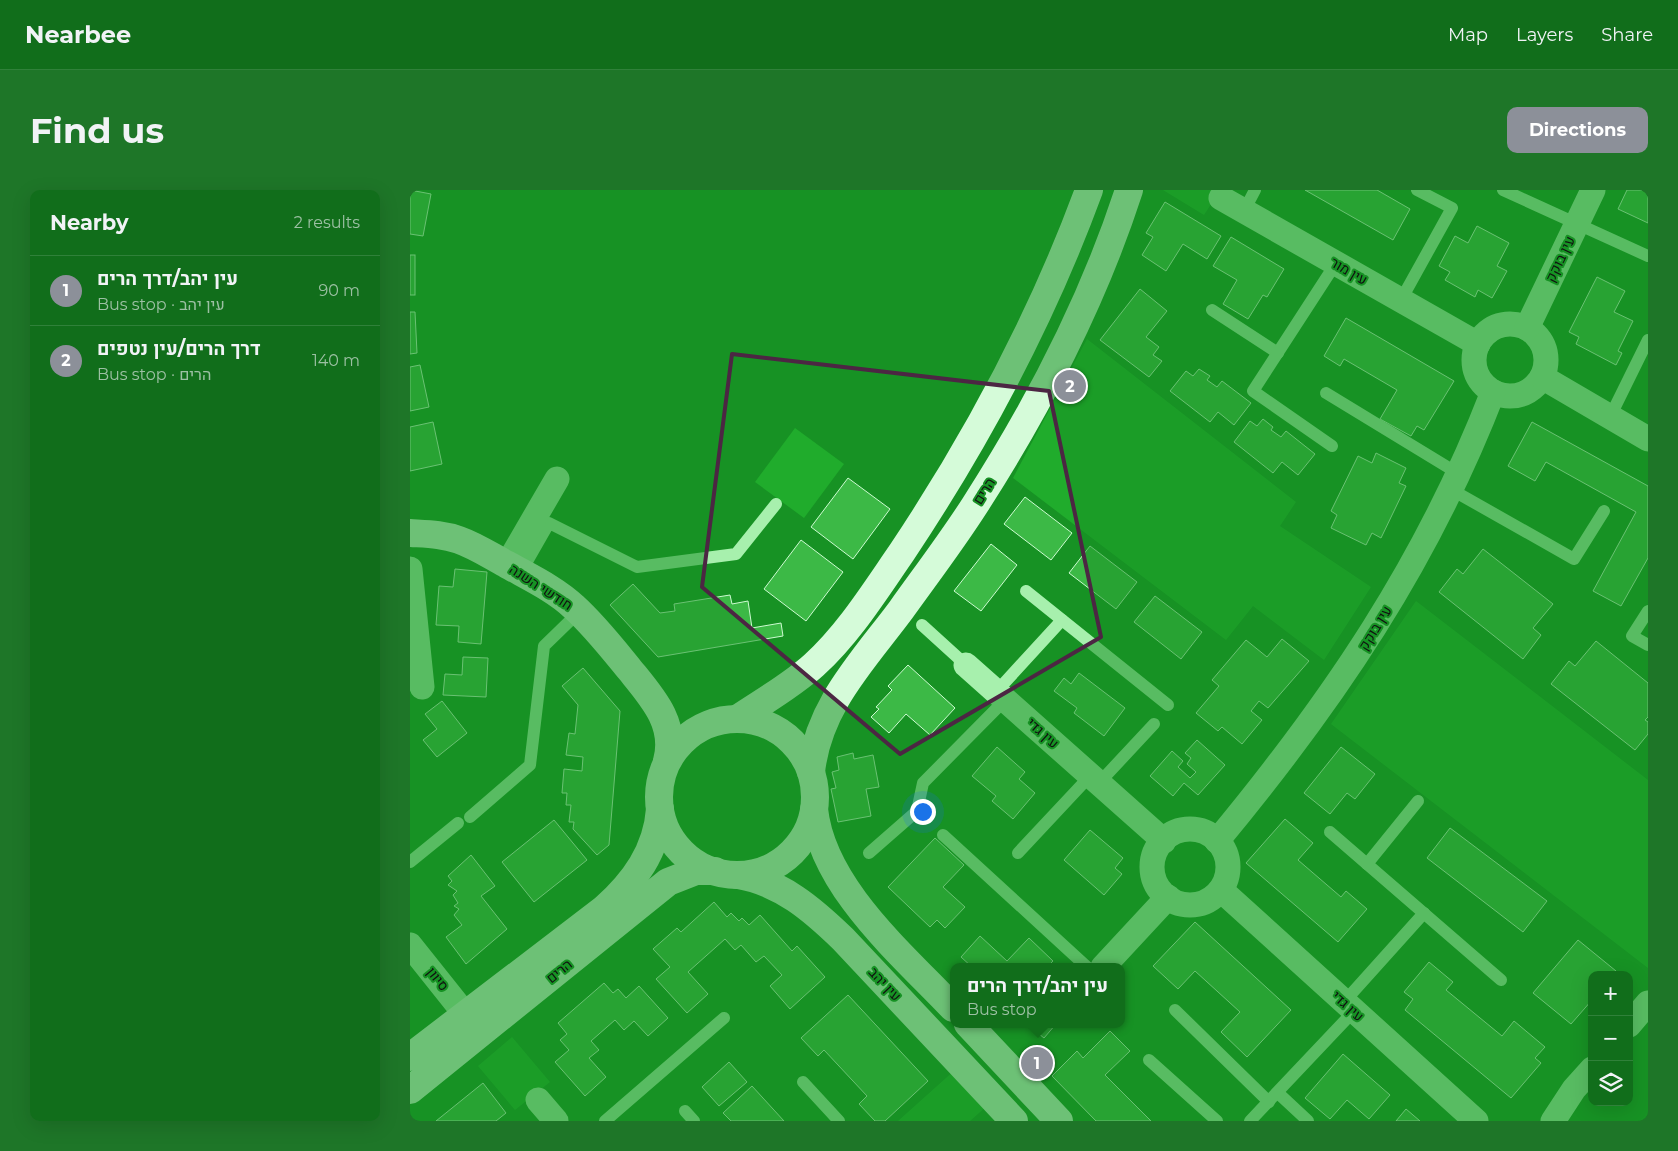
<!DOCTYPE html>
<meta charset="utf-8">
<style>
:root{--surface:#116e1b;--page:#1e7628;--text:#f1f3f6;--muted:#9cc0a3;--line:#30813a;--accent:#8c9099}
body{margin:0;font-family:Montserrat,Heebo,sans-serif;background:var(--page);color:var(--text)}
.controls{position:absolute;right:15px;bottom:15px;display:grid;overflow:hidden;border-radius:10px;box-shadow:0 5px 20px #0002}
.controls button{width:45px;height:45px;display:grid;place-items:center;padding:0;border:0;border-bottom:1px solid var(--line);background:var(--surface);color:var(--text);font:25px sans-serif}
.you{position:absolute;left:512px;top:621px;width:18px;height:18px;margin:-12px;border:4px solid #fff;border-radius:50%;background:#1a73e8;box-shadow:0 0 0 8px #1a73e833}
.badge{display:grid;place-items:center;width:32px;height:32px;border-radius:50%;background:var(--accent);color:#fff;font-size:16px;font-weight:700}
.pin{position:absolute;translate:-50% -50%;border:2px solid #fff;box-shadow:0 1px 5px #0006}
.popup{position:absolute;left:540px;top:773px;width:175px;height:65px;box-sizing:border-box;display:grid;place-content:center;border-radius:10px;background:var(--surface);filter:drop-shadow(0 1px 4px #0005);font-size:16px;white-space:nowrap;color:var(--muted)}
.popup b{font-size:19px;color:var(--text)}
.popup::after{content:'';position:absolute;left:50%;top:100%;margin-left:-10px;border:10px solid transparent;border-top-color:var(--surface)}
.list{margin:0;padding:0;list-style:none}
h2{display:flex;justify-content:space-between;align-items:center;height:65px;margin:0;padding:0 20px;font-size:21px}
h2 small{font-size:16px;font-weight:400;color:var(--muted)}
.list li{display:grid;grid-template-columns:32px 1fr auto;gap:15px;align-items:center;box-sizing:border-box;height:70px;padding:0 20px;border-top:1px solid var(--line)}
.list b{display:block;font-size:19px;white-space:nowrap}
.list p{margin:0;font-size:16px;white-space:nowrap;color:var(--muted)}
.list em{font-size:16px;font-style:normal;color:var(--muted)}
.icon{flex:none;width:28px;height:28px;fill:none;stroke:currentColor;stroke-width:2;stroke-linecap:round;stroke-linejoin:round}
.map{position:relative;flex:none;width:1238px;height:931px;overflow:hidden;border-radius:10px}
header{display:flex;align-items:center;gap:30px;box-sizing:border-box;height:70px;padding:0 25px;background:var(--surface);border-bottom:1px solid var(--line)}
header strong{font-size:24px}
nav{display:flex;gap:28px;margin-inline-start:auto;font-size:18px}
.intro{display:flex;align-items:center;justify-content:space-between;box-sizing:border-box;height:120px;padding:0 30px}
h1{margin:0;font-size:35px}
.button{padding:12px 22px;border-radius:10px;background:var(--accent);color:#fff;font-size:18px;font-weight:700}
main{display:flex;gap:30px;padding:0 30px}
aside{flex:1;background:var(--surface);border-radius:10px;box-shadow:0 5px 20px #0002}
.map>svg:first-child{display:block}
</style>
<header>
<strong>Nearbee</strong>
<nav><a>Map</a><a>Layers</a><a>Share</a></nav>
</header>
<div class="intro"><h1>Find us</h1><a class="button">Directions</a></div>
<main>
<aside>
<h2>Nearby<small>2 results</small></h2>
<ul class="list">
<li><span class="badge">1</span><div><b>עין יהב/דרך הרים</b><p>Bus stop · עין יהב</p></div><em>90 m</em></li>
<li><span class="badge">2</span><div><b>דרך הרים/עין נטפים</b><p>Bus stop · הרים</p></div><em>140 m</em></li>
</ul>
</aside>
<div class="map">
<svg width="1238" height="931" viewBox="0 0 1238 931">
<rect width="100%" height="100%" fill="#179224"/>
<g fill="#20ac2c">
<polygon points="753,0 810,0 794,25"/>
<polygon points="677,149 886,312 870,336 961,397 914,470 843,416 816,450 603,288"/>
<polygon points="385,238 434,274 394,328 345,292"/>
<polygon points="1006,411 1238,590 1238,778 921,534"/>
<polygon points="102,847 140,892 105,920 68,876"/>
<polygon points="546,879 578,915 560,931 488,931"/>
</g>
<g fill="#3cb946" stroke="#cdfbd1">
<polygon points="0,0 21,4 13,46 0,44"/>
<polygon points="895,0 967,0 1000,19 983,50"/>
<polygon points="1217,0 1238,0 1238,33 1208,19"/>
<polygon points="755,12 811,46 797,69 773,54 756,81 732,65 743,47 736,43"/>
<polygon points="1067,36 1099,53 1087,76 1097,81 1082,108 1068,100 1065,107 1035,90 1040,82 1029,76 1045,46 1058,53"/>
<polygon points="821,47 874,79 857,107 853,105 838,129 813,114 827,90 803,76"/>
<rect x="0" y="65" width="5" height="40"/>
<polygon points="1187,87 1215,101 1204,122 1223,131 1208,161 1212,163 1206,175 1166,154 1169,147 1159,142"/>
<polygon points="730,99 757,121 736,147 749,157 743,165 752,171 739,187 690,150"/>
<polygon points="0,122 5,122 7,163 0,164"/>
<polygon points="936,128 1044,191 1014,240 1007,236 1001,246 970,229 987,200 934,169 930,176 914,166"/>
<polygon points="10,175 19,217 0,221 0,177"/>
<polygon points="789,179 800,186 797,190 807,197 812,191 841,213 824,235 808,222 800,232 760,201 776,181 783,186"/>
<polygon points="853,229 863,237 861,240 871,247 876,241 905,264 888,285 872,272 863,283 824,252 840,231 847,236"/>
<polygon points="23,232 32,274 0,281 0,237"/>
<polygon points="1122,232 1238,296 1238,368 1211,416 1183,401 1226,322 1136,272 1125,291 1098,276"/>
<polygon points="966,263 996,278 989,293 996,296 971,348 962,343 956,355 921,338 927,325 921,321 948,266 962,273"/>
<polygon points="438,288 480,319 443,369 401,337"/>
<polygon points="615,307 662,343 641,370 594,334"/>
<polygon points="391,350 433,382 396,431 354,399"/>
<polygon points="581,354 607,375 571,421 544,401"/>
<polygon points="680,356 727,392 706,419 659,383"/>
<polygon points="1073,359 1143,414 1123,438 1131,445 1113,469 1029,402 1047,379 1053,384"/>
<polygon points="45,379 77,382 71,454 48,452 49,436 26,435 29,396 43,397"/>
<polygon points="223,394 250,423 265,421 264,414 320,405 322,414 338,411 342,438 371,433 373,446 248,467 200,415"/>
<polygon points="745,406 792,442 771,469 724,432"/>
<polygon points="872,449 899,471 858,518 849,511 841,521 852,530 832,554 812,537 808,541 786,523 809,496 802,490 836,450 857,467"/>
<polygon points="1186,451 1238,493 1238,527 1235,530 1238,532 1238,544 1225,560 1141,494 1159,471 1165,476"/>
<polygon points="53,467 78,468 76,507 33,505 35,484 52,485"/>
<polygon points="498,475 545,518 520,545 496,524 479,543 461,527 469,519 466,517 482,500 478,496"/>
<polygon points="173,478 210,521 199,655 187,665 163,639 164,632 159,632 161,615 156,615 157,603 152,603 154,579 172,581 173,567 156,565 159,543 165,544 168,515 152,496"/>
<polygon points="669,483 715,518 694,546 664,523 667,518 644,501 654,488 661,494"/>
<polygon points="32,511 57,543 27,567 13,550 27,539 15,524"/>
<polygon points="787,550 815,575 788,605 774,593 763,606 740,586 762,561 773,571 768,577 780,588 786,582 777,574 781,568 775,563"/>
<polygon points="587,557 615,582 609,589 625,603 603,629 582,611 586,606 562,586"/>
<polygon points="931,557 965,584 945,609 937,603 920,624 894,603"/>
<polygon points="443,563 444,569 463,565 469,597 456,599 461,626 428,632 421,599 426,598 422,582 429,580 427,567"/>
<polygon points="875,629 903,653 888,670 931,707 936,701 957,719 928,752 836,673"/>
<polygon points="144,630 177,670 124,712 92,672"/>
<polygon points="1040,638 1137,711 1113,742 1017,668"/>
<polygon points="680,640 713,668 705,678 712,684 694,705 654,670"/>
<polygon points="525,648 554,675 533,697 555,717 535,738 527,730 520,737 478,697"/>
<polygon points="61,665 85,696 71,706 97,739 56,774 36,747 52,735 44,725 49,719 44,716 48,713 43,705 47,701 38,695 42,691 38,686"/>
<polygon points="304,712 317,727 321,723 329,731 332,728 339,735 350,725 382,761 387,756 415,787 380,819 360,796 372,785 354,766 346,772 331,755 325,760 315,749 278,782 298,804 277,823 246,789 260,777 243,759 267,738 271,742"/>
<polygon points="785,732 881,820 837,867 811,842 830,822 785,781 768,799 743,776"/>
<polygon points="570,746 597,771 619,748 643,771 637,777 562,777 551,767"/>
<polygon points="1168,750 1206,781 1202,785 1182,785 1182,810 1161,834 1123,803"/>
<polygon points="1019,772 1043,792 1036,800 1092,846 1104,831 1135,857 1125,868 1131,873 1101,908 995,820 1003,809 994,802"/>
<polygon points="194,793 203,803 208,799 216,808 229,796 258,828 238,846 224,831 214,840 205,830 181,851 189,860 179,868 196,887 175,906 145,872 159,860 150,850 157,844 148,833"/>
<polygon points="438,805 518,891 475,931 465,931 449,914 457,906 414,860 408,866 391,848"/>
<polygon points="629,834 646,834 634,848 624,840"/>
<polygon points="700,841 720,861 695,885 741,931 686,931 642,886 667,861 673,868"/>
<polygon points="933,864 980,905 959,929 937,910 920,929 895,908"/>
<polygon points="319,872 337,892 309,916 292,897"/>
<polygon points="73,893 96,923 86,931 26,931"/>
<polygon points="342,896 374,931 321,931 313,923"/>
<polygon points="996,919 1010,931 986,931"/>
</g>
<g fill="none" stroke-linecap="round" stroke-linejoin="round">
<g stroke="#a7f0ad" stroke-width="12">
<polyline points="1093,0 1238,66"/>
<polyline points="834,21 845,0"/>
<polyline points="991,110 1042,18 1007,0"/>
<polyline points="802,120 868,163"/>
<polyline points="916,203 1049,284"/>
<polyline points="1200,227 1238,150"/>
<polyline points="922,256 843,201 926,73"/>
<polyline points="1042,300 1164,369 1194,321"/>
<polyline points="111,382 139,333 227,377 326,364 366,314"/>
<polyline points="616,401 758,515"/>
<polyline points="1238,421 1222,446 1238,455"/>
<polyline points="512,435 556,475"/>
<polyline points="586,502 652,430"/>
<polyline points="689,593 744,534"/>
<polyline points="60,627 120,575 134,456 169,422"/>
<polyline points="920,642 1091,790"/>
<polyline points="533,645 677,777"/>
<polyline points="459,663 507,621 513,593 595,510"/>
<polyline points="608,663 680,586"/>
<polyline points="0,672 48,633"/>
<polyline points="957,674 1008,611"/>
<polyline points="934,812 1014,723"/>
<polyline points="765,820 859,912"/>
<polyline points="739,870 807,931"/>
<polyline points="393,892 429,931"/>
<polyline points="868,903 898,931"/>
<polyline points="275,921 284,931"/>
<polyline points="195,931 314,828"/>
<polyline points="840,931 944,821"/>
</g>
<g stroke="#a7f0ad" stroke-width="25">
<polyline points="811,8 1068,154"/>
<circle cx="1100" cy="170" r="36"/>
<polyline points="1117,138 1183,0"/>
<polyline points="1132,187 1238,249"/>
<polyline points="97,375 147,289"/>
<polyline points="0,379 12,497"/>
<polyline points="556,475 754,651"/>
<circle cx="780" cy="677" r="38"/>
<path d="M807 651C923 511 1017 373 1083 202"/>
<polyline points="811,700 1066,931"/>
<polyline points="0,755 55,824"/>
<polyline points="693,777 758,707"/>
<polyline points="1219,835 1238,813"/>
<polyline points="128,910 146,931"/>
<polyline points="1143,931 1164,899 1182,879"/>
</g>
<g stroke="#d5fbd9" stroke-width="28">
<path d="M0 343C17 344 33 344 49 350 66 356 81 366 96 374 119 387 145 399 164 417 185 436 202 458 220 480 242 507 267 534 257 571"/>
<path d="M327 529C352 512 381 496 404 475 439 443 465 401 492 362 568 248 632 128 679 0"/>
<circle cx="327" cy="607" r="78"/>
<path d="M401 582C408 516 453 471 491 420 516 385 542 351 565 315 628 217 683 111 719 0"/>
<path d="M404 619C412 697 492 764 543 818"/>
<path d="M328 685C371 692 403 720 433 749L604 931"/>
<polyline points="558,834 649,931"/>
<path d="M0 867 194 719C224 692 247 661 250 619"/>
<polyline points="0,900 258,692 286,681 305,681"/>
</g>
</g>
<path d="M0 0H1238V931H0ZM322 164 639 201 691 447 490 564 292 397Z" fill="#179224" fill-opacity=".55" fill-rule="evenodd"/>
<path fill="none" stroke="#4c2643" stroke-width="4" stroke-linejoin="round" d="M322 164 639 201 691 447 490 564 292 397Z"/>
<g text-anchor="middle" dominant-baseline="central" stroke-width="4" stroke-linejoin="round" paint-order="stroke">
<g font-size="14" fill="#111" stroke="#179224">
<text transform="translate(1150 69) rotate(-64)">עין בוקק</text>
<text transform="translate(939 81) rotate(30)">עין מור</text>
<text transform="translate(574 301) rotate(-58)">הרים</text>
<text transform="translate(131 397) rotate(33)">חודשי השנה</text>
<text transform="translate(965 438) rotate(-58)">עין בוקק</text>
<text transform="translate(633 543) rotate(42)">עין גדי</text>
<text transform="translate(149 781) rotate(-39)">הרים</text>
<text transform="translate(28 789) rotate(51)">סיוון</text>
<text transform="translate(475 794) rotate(47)">עין יהב</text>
<text transform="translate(938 816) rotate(42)">עין גדי</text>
</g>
</g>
</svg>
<div class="controls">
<button>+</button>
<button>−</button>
<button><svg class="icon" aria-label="layers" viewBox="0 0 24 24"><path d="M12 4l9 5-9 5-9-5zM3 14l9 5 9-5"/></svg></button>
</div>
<div class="you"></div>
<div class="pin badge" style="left:627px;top:873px">1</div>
<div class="popup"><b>עין יהב/דרך הרים</b>Bus stop</div>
<div class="pin badge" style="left:660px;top:196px">2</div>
</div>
</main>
